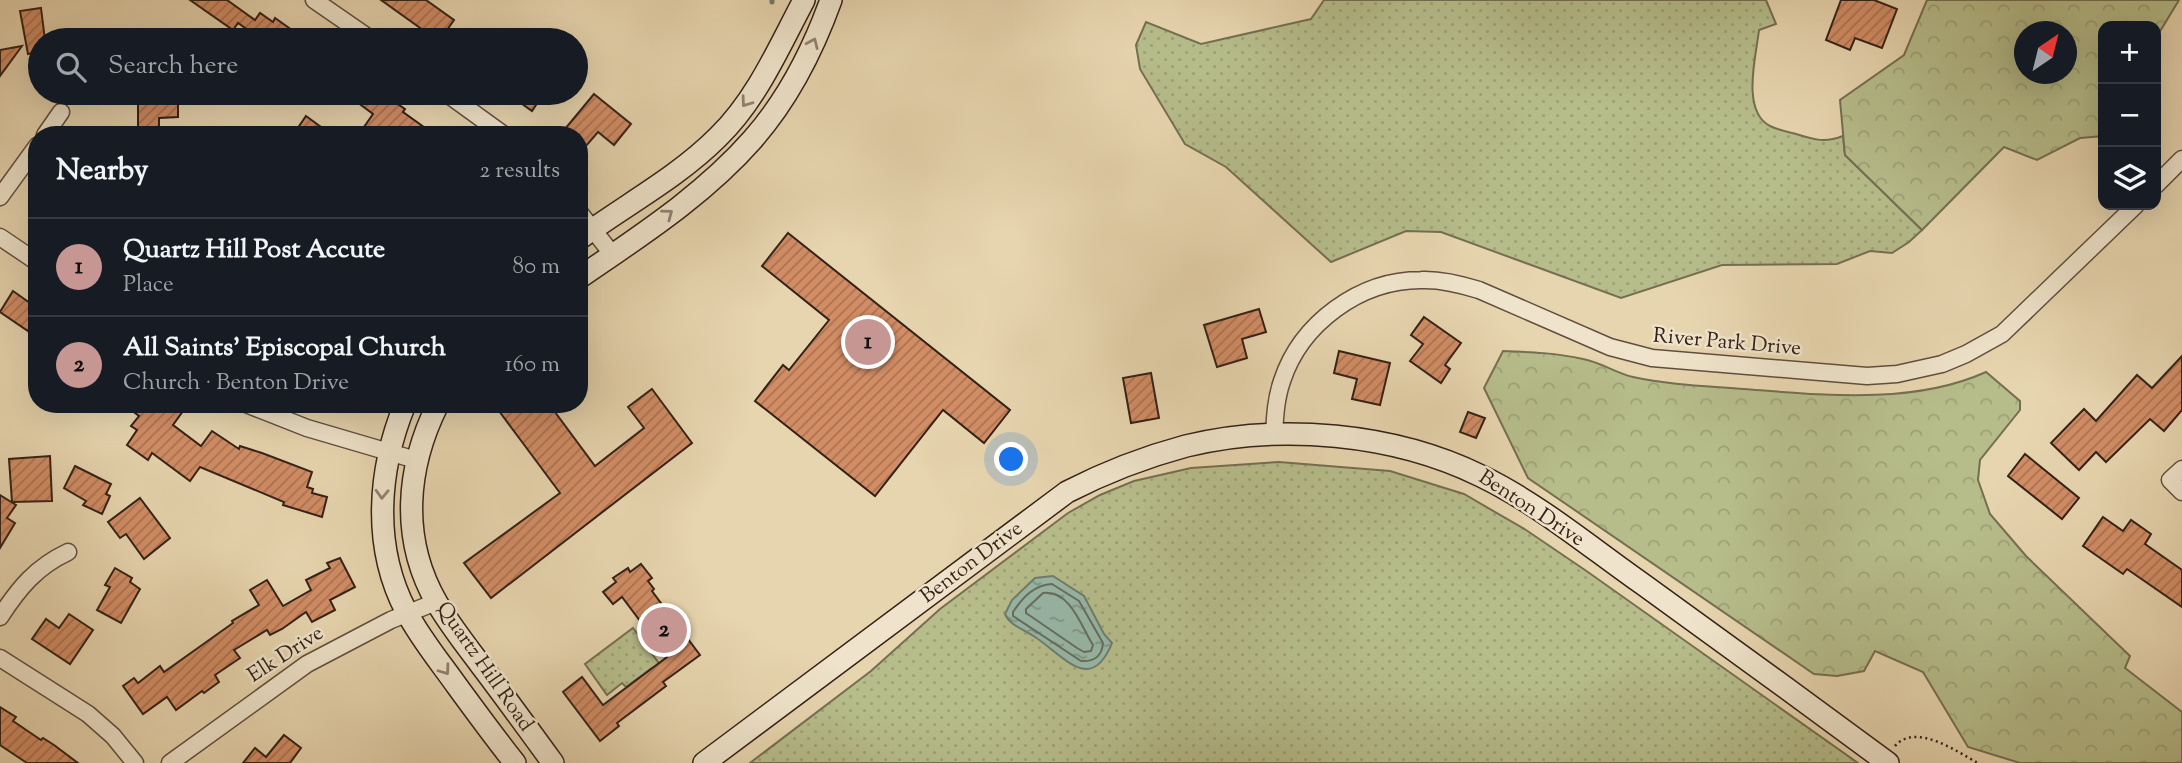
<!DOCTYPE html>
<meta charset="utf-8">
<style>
:root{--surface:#171b24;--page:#20242c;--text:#f1f3f6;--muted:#9ea1a6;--line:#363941;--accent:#c59692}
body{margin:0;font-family:"Sorts Mill Goudy",serif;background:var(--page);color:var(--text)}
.controls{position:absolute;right:21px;top:21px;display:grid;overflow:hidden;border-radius:14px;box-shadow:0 7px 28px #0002}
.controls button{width:63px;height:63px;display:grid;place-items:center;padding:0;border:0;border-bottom:2px solid var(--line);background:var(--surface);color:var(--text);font:35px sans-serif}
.compass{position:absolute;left:2014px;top:21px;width:63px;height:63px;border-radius:50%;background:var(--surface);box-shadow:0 7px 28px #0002;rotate:35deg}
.you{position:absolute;left:1012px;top:460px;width:24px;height:24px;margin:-18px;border:5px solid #fff;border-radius:50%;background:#1a73e8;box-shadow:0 0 0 10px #1a73e833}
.badge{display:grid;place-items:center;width:46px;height:46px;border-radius:50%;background:var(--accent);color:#111;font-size:23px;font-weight:700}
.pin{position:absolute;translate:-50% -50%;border:4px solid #fff;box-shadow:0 2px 7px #0006}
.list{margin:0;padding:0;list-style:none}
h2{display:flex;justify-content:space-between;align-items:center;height:91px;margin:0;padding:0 28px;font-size:30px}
h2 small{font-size:23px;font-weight:400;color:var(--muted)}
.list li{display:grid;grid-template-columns:46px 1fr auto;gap:21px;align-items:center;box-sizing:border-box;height:98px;padding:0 28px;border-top:2px solid var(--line)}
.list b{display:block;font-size:26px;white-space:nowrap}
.list p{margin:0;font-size:23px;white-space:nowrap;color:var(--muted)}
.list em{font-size:23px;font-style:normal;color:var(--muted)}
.icon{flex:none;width:38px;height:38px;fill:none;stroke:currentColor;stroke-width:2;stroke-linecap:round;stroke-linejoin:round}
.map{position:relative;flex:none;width:2182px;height:763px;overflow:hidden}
.search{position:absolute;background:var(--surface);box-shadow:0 7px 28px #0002;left:28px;top:28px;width:560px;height:77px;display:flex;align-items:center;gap:18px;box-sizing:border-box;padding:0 24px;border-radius:38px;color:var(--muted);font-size:26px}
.panel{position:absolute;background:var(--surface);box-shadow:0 7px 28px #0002;left:28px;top:126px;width:560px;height:287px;border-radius:28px}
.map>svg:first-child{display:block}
</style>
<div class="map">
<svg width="2182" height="763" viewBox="0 0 2182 763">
<defs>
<pattern id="grass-dots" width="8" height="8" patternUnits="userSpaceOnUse" patternTransform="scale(1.75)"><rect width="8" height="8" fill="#b6bd8b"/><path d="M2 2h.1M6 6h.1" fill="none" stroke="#9da277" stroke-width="1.8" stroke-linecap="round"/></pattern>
<pattern id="forest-crowns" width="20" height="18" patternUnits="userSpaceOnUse" patternTransform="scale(1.75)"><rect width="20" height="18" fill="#b6bd8b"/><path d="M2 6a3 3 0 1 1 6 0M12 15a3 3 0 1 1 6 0" fill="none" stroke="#9da277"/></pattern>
<pattern id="water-ripples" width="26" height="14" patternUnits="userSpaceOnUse" patternTransform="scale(1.75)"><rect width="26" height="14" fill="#97b9a9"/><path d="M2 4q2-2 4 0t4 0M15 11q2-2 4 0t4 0" fill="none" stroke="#7c9689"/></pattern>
<pattern id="building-hatch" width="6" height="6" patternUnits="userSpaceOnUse" patternTransform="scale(1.75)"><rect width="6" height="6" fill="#d28d65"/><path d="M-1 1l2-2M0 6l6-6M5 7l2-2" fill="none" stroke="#ab7352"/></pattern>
</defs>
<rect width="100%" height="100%" fill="#e7d5af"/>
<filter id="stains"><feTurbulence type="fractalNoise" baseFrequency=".00286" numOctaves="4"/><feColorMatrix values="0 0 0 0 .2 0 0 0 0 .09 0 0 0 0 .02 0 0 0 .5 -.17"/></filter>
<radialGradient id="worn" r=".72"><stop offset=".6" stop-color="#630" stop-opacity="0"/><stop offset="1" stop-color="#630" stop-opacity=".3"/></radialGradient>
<g fill="url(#grass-dots)" stroke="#756f52" stroke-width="2">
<path d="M1324 0H1766L1776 24 1759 30C1756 56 1741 111 1770 126 1778 130 1788 132 1796 134 1815 140 1825 143 1843 136L1845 155 1922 230 1909 242 1892 253 1870 251 1837 264 1722 265 1621 298 1441 232 1406 231 1331 262 1226 167 1185 144 1140 69 1136 45 1146 22 1201 44 1311 19Z"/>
<polygon points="1279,462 1390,471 1464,494 1526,530 1585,570 1858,763 750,763 871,671 940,609 1068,513 1100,495 1134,481 1191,468"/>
<polygon points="633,628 661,666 652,668 626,687 622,683 607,695 585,664"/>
</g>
<g fill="url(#forest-crowns)" stroke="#756f52" stroke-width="2" fill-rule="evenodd">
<path d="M1927 0H2179L2159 33 2156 52V26H2103V136L2080 138 2037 160 2004 147 1922 230 1845 155 1840 100 1904 55ZM2024 32H2066V74H2024Z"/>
<path d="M1503 351C1530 352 1557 353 1583 359 1600 362 1616 373 1633 377 1670 385 1707 386 1744 389 1823 395 1913 405 1986 372L2020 401V410L1980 460 1978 480 1990 514 2026 556 2130 656 2125 668 2182 712V763H2020L1968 747 1923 672 1875 651 1864 671 1837 676 1814 674 1528 478 1484 388Z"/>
</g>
<path fill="url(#water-ripples)" stroke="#6f7c6f" stroke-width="2" d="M1053 576 1084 596 1104 634 1112 643C1091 695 1064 656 1035 637 1024 629 1010 626 1005 614L1012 600 1035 578Z"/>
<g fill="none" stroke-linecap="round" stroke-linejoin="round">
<g stroke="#666d60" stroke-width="2">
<path d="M1052 584 1079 601 1103 643C1102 656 1094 662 1081 661L1013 616V612C1023 597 1034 585 1052 584Z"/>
<path d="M1043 593C1071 590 1081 627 1093 645L1091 651 1084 652 1077 648 1026 613V609Z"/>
</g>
<polyline stroke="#6f7c6f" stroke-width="5" points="772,0 772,2"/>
</g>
<g fill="url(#building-hatch)" stroke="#342118" stroke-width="2">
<polygon points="190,0 227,0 255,20 260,13 273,22 275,18 306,40 262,40 238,23 233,30"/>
<polygon points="381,0 426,0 454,20 440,40 437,40"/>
<polygon points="1841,0 1874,0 1897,9 1882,48 1855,38 1850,50 1826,40"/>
<polygon points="41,8 45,40 40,40 40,52 28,54 20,11"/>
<polygon points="22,46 0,76 0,50"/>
<polygon points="364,93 381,93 405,109 403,112 435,135 375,135 364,127 373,114 357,102"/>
<polygon points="507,93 544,93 532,111"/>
<polygon points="594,94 631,124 614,145 598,132 586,146 579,141 579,135 572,135 565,129"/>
<polygon points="178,95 178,117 159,118 159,135 138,135 138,96"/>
<polygon points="306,116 332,135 293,135"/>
<polygon points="788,233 1010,410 984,443 943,410 875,496 755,401 783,365 789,370 829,320 762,266"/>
<polygon points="13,291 37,308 37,318 28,331 0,312"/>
<polygon points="1259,309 1266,332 1242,339 1247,358 1217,367 1204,325"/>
<polygon points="1424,317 1461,343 1445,365 1450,369 1441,383 1410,361 1423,344 1411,335"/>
<polygon points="1339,351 1390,363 1380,405 1352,399 1357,379 1334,373"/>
<polygon points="2182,356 2182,410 2164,431 2150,419 2106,462 2096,452 2079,470 2051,443 2084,409 2096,421 2137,375 2152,388"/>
<polygon points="1151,373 1159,418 1131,423 1123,378"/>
<polygon points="652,389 692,443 491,598 464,563 560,493 499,411 508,404 549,404 595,466 644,428 628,407"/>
<polygon points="123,404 173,404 183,411 173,425 201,446 212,431 239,449 240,446 262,453 312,472 307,487 313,489 312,493 327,497 322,517 283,505 284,502 200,467 190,481 152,453 148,460 127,445 137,430 131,426 139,416"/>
<polygon points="1468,412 1485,418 1476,438 1460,432"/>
<polygon points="2025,454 2079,498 2062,519 2008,476"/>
<polygon points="50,456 52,501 12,502 9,459"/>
<polygon points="75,466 111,484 106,494 110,496 102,514 83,505 86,501 64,488"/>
<polygon points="0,495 16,505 7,518 15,523 0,548"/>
<polygon points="140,498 170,538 144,559 126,534 120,538 108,522"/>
<polygon points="2103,517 2123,531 2131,520 2151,534 2145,544 2182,570 2182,607 2127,569 2123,574 2083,546"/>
<polygon points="340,558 355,587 330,600 335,610 312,622 306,612 282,629 270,635 267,630 234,650 240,658 215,675 219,682 204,693 202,691 176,710 167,697 143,714 123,686 134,678 138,683 160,666 164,672 233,623 232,621 259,605 250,590 267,580 283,606 311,590 306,580 330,568 327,563"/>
<polygon points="641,564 652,578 648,581 654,589 652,591 700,655 663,682 666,686 617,723 619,726 600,741 563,692 582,677 603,705 667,657 622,597 613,604 603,592 616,582 613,578 628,568 630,572"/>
<polygon points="115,568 132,578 130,582 140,589 121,623 97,610 110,587 105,585"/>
<polygon points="69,614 93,630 70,664 32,639 46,619 59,628"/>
<polygon points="0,707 16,717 13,721 41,740 43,738 54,745 78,763 27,763 0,745"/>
<polygon points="284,735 301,748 290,763 243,763 255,748 266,757"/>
</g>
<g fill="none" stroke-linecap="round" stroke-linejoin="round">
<defs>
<g id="street">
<polyline points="314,0 372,40"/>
<polyline points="446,93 504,135"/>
<polyline points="45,135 61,112"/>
<polyline points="2156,185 2182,159"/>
<polyline points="0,197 37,146"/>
<polyline points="579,212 613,255"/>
<polyline points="0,237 37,262"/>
<polyline points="246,404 307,428 416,460"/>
<path d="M1274 434C1275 416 1276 398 1282 381 1301 323 1360 280 1421 280 1441 279 1460 284 1479 290L1610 347 1652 358 1867 376 1897 374 1942 364 1966 354 2002 334 2136 205"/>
<polyline points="2182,469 2170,480 2182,492"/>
<path d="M0 617C19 588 36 567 68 552"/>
<polyline points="0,658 88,714 113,736 135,763"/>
<polyline points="170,763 307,664 391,620 436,602"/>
</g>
<g id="secondary">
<path d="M579 239C625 205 677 178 718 137 757 99 779 47 804 0"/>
<path d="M579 278C640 236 704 195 753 139 788 99 813 50 831 0"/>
<path d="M405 404C378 470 372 546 406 611 420 638 440 662 457 686 476 712 495 738 515 763"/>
<path d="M438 404C406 468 400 539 437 603 450 625 465 644 480 664 505 697 529 730 553 763"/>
<path d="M704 763 1067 492C1104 473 1145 457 1186 446 1279 423 1394 433 1481 476 1539 504 1591 548 1644 585 1726 644 1807 703 1888 763"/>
</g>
</defs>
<use href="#street" stroke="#614e3e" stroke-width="19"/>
<use href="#secondary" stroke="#342118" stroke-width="24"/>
<path stroke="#342118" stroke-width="2.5" stroke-dasharray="2 3.5" stroke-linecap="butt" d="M1895 746C1916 722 1957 752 1978 763"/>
<use href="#street" stroke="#efe4cb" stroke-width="16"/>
<use href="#secondary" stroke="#efe4cb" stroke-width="21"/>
</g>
<defs><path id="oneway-chevron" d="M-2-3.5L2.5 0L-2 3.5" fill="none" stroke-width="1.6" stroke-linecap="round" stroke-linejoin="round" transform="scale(1.75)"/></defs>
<g stroke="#928272">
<use href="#oneway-chevron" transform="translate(813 43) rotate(-66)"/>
<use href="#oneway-chevron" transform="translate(746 102) rotate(126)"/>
<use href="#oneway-chevron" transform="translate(668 214) rotate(-37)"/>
<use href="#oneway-chevron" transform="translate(382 494) rotate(92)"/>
<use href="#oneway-chevron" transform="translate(445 670) rotate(54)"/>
</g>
<g text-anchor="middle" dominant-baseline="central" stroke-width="5" stroke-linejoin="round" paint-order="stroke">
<g font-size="21" fill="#342118" stroke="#efe4cb">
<text transform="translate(1727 343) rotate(5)">River Park Drive</text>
<text transform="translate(1531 509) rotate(33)">Benton Drive</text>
<text transform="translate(972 563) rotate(-37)">Benton Drive</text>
<text transform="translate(286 655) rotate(-33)">Elk Drive</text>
<text transform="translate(484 667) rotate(55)">Quartz Hill Road</text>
</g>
</g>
<rect width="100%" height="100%" filter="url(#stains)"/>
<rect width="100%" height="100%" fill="url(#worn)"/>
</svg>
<div class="controls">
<button>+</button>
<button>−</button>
<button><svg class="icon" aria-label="layers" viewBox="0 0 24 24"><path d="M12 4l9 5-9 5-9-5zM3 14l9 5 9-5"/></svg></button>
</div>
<svg class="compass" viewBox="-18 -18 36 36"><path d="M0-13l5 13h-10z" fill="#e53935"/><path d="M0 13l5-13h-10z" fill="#9ea1a6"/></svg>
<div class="you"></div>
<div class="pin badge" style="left:868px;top:342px">1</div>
<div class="pin badge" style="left:664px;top:630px">2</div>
<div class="search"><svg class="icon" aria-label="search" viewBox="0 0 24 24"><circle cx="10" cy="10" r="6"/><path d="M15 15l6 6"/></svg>Search here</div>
<section class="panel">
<h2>Nearby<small>2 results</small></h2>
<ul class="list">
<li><span class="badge">1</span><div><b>Quartz Hill Post Accute</b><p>Place</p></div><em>80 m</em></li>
<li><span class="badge">2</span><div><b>All Saints' Episcopal Church</b><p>Church · Benton Drive</p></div><em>160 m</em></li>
</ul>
</section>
</div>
